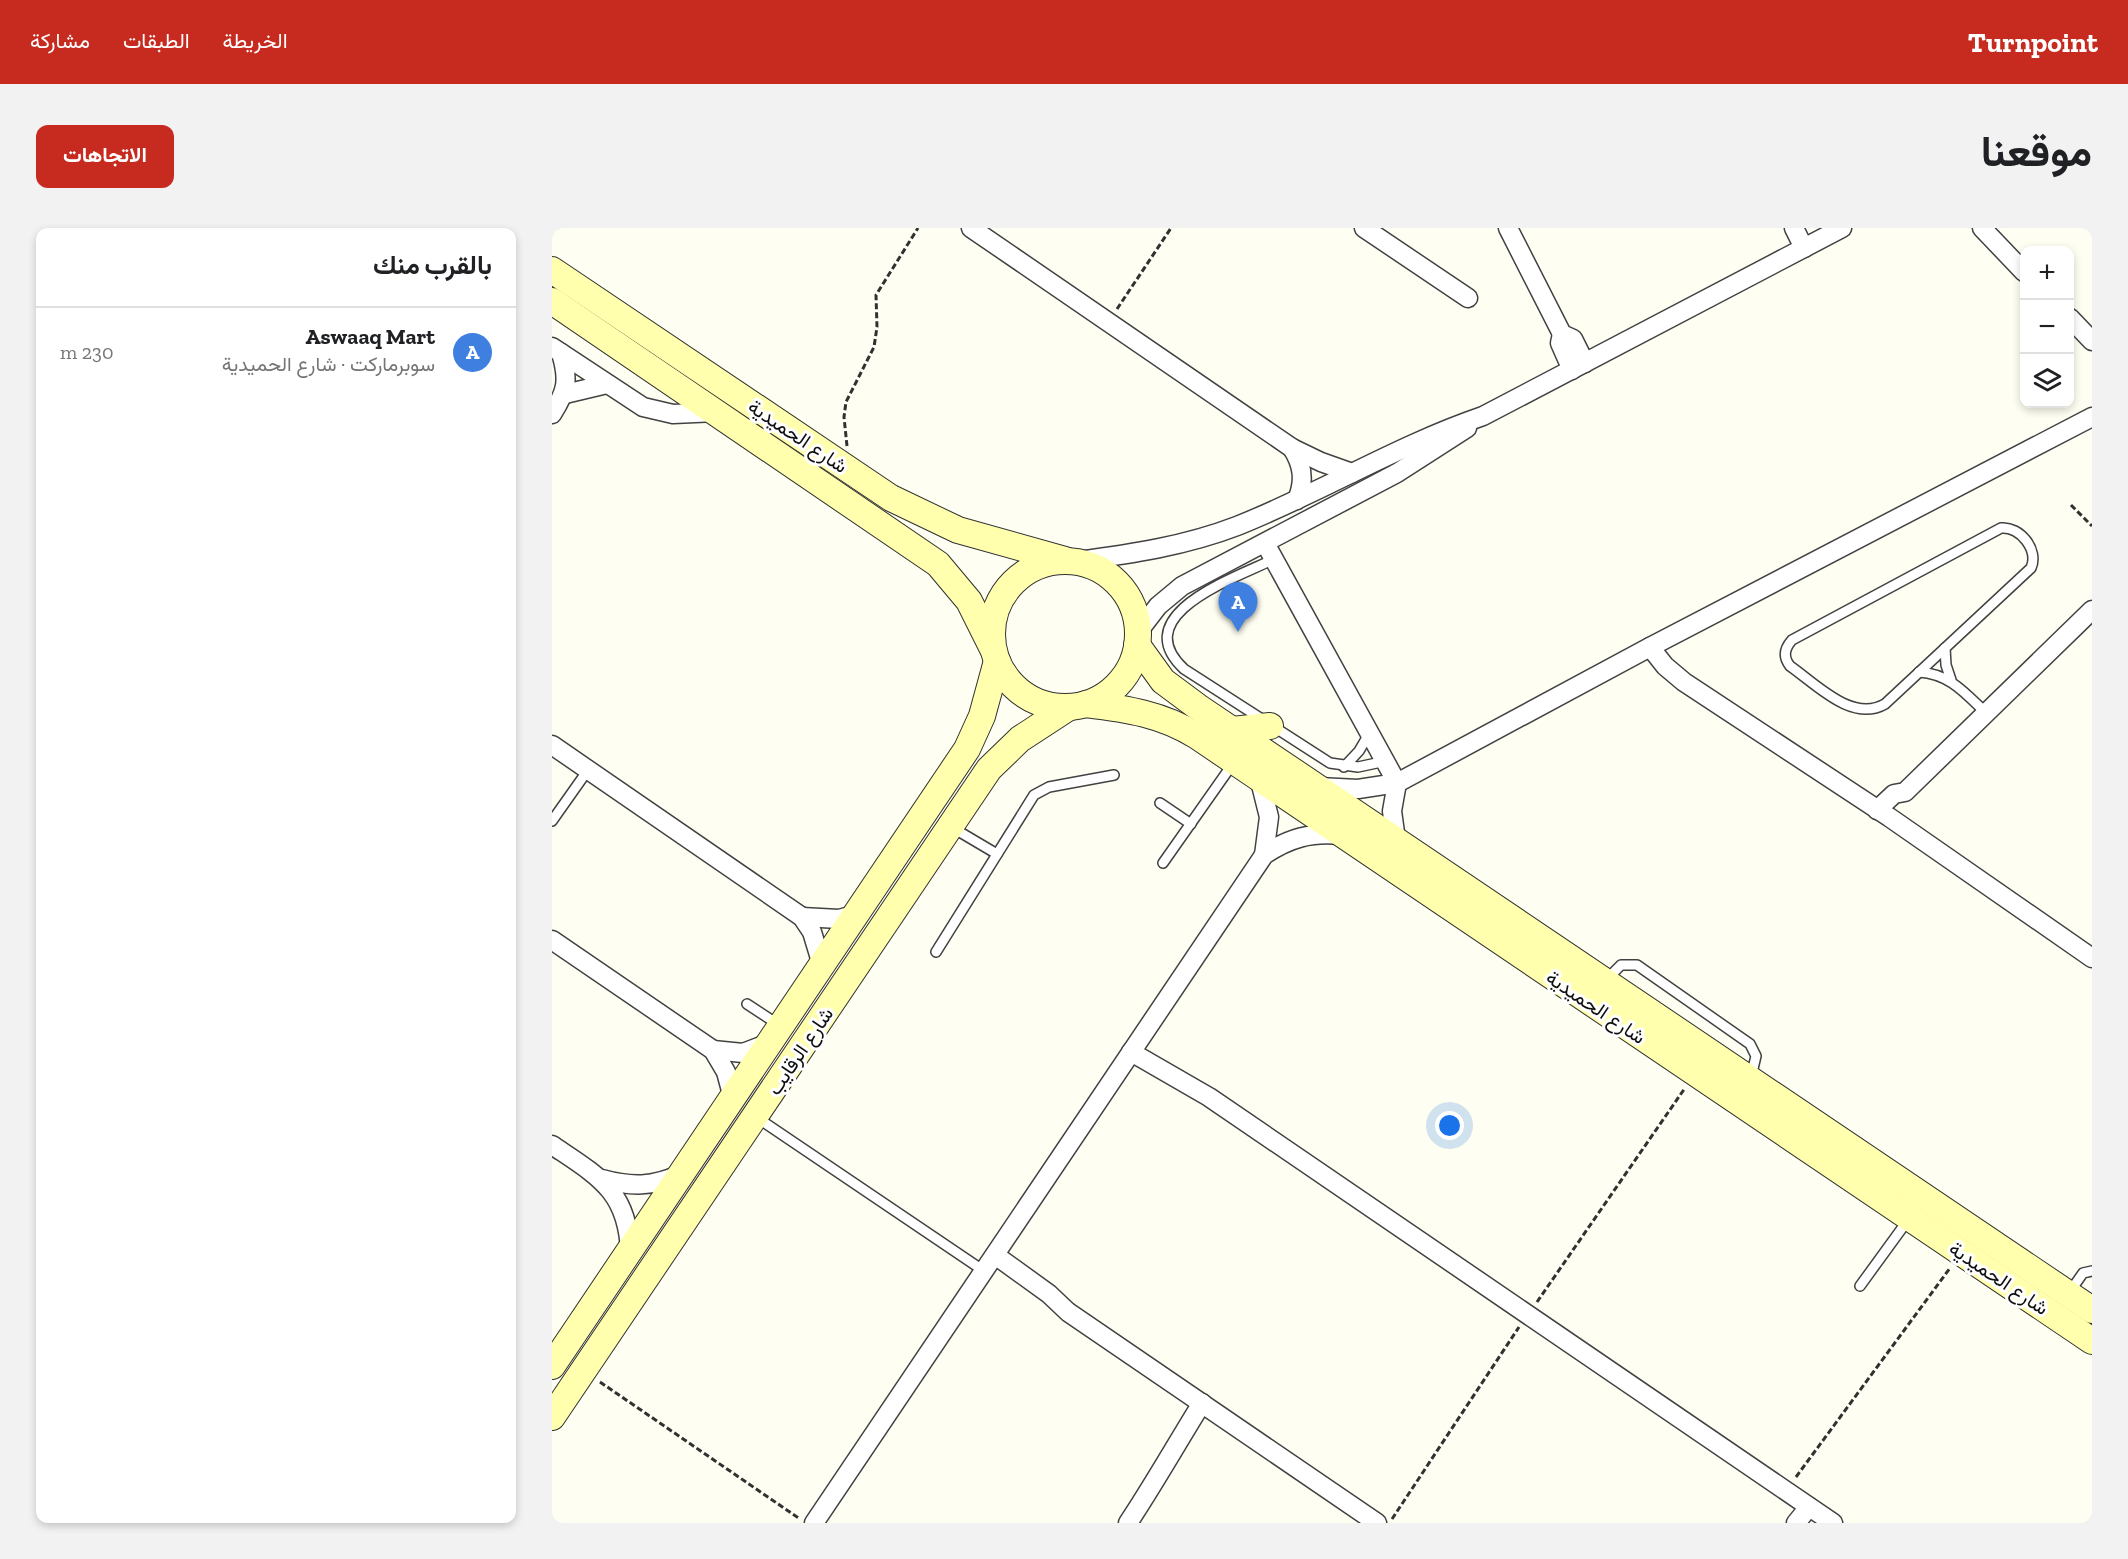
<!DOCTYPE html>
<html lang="ar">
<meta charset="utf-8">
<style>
:root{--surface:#fff;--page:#f2f2f2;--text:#202124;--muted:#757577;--line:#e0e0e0;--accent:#c72a1f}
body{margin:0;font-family:"Zilla Slab",Vazirmatn,serif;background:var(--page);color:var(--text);direction:rtl}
.controls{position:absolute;right:18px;top:18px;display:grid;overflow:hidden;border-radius:12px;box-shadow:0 3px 9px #0003}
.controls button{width:54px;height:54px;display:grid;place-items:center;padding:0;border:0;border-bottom:2px solid var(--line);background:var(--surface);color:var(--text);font:30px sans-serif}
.you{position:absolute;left:898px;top:898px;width:21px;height:21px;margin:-15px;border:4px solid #fff;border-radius:50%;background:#1a73e8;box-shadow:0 0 0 9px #1a73e833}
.badge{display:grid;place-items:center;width:39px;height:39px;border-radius:50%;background:var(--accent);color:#fff;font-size:20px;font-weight:700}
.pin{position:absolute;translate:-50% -50px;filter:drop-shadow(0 2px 3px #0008)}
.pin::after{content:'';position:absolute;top:32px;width:21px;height:18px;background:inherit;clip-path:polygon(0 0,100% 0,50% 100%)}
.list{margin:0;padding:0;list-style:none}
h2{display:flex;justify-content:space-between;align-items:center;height:78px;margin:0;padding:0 24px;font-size:26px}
h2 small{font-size:20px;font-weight:400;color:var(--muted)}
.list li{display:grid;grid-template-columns:39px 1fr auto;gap:18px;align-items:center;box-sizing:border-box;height:90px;padding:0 24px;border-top:2px solid var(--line)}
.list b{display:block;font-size:22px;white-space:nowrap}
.list p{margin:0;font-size:20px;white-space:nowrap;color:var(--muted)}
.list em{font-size:20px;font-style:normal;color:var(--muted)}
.icon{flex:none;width:33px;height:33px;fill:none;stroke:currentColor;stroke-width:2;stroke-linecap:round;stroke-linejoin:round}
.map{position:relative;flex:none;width:1540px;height:1295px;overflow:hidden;direction:ltr;border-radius:12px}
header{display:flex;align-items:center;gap:36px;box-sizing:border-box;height:84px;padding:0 30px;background:var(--accent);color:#fff}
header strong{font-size:28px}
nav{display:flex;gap:33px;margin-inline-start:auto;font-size:21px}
.intro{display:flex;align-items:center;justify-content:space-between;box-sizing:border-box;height:144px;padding:0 36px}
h1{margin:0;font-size:42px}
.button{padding:15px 27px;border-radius:12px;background:var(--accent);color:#fff;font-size:21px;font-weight:700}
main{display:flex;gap:36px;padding:0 36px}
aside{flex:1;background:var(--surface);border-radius:12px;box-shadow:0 3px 9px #0003}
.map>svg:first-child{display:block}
</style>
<header>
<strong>Turnpoint</strong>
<nav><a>الخريطة</a><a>الطبقات</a><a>مشاركة</a></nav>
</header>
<div class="intro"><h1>موقعنا</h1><a class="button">الاتجاهات</a></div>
<main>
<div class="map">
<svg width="1540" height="1295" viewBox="0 0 1540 1295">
<rect width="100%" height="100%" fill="#fffef2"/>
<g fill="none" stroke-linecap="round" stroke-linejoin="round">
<defs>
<g id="lane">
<path d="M1449 300C1468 298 1487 322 1479 340L1333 476C1300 495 1264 456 1238 438 1231 429 1232 421 1240 412Z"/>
<path d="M722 331C686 349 573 386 632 441L778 535 806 539 834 533"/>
<polyline points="1393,420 1394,437 1399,452"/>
<path d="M1367 444C1398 446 1413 465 1434 485"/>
<polyline points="792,539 807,523 817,506"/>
<polyline points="608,575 639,596"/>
<polyline points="0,593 36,542"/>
<polyline points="401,600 445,626"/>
<polyline points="611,635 682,534"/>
<polyline points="384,724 482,567 497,559 562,547"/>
<polyline points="1054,752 1069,737 1085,737 1198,816 1204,828 1199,849"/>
<polyline points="195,776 227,797"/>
<polyline points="204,889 432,1043"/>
<polyline points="1308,1058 1356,992"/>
<polyline points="1517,1065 1531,1045 1540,1043"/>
</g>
<g id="street">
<polyline points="419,0 740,220 769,234 800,245"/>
<polyline points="812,0 916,70"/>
<polyline points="956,0 1010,106 1021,111 1033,135"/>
<polyline points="1242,0 1252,20"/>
<polyline points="1430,0 1472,44"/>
<polyline points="1518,90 1540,113"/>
<polyline points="1010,106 1008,115 1020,142"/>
<polyline points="0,119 91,179 121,186 165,184"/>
<polyline points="13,166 55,156"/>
<path d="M0 186C15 163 17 152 9 125"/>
<path d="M740 220C751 237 753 253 745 272"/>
<polyline points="713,315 845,555 840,583 844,612"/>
<path d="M525 333C579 326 633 318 685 298 768 265 846 217 931 188L1290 0"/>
<polyline points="586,404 606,378 630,358 845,245 915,200"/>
<polyline points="1098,419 1113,438 1132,454 1337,589 1540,730"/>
<polyline points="0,517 250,689 260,704 270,737"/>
<polyline points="708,553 717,589 712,627"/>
<polyline points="767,559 806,561 845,555 1098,419 1540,189"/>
<polyline points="1325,582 1342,566 1353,564 1540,382"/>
<polyline points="250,689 287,691 305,686"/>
<polyline points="0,712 161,822 174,844 181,870"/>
<polyline points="161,822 191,825 217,815"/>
<polyline points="579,824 657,869 1281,1295"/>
<path d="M0 917C46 948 76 963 78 1024"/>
<path d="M50 951C79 959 101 959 129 946"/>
<polyline points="443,1027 497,1066 516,1084 825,1295"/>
<path d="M262 1295 712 627C737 610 759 604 789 607"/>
<path d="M576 1295C602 1256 625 1215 650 1175"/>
<polyline points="1244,1295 1257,1279"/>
</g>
<g id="secondary">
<polyline points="0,42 339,270 406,302 513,332"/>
<polyline points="0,73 386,336 417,373 441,421"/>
<circle cx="513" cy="406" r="73"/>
<polyline points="585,417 611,453 646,479 1540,1082"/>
<path d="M534 476C575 481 610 486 645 508L1540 1113"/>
<polyline points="680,502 718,498"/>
<polyline points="0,1138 415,521 430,488 445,433"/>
<polyline points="0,1189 437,541 468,511 517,479"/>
</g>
</defs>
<use href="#lane" stroke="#424242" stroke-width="12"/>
<use href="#street" stroke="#424242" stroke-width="21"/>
<use href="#secondary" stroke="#313131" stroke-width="28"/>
<g stroke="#313131" stroke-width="3" stroke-dasharray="6 3" stroke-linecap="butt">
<polyline points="565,81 619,0"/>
<polyline points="295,218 292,189 294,174 322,119 325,99 324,67 366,0"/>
<polyline points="1519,277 1540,298"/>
<polyline points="985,1074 1133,860"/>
<polyline points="48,1154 248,1291"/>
<polyline points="1244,1249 1398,1040"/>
<polyline points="840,1291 967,1099"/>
</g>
<use href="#lane" stroke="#fff" stroke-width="9"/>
<use href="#street" stroke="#fff" stroke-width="18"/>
<use href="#secondary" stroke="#ffffad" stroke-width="26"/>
</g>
<g text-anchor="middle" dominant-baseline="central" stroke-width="6" stroke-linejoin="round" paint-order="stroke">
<g font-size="20" fill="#0f0f0f" stroke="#fff">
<text transform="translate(246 208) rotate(34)">شارع الحميدية</text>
<text transform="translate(1044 779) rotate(34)">شارع الحميدية</text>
<text transform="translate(248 823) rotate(-56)">شارع الرقايب</text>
<text transform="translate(1447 1050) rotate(34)">شارع الحميدية</text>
</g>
</g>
</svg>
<div class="controls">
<button>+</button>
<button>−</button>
<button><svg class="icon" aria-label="layers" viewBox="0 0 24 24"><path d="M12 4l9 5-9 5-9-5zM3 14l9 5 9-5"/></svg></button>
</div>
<div class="you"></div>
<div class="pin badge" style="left:686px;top:404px;background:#3f7fe0">A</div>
</div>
<aside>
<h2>بالقرب منك<small></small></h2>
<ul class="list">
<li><span class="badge" style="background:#3f7fe0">A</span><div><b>Aswaaq Mart</b><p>سوبرماركت · شارع الحميدية</p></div><em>230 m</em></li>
</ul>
</aside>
</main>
